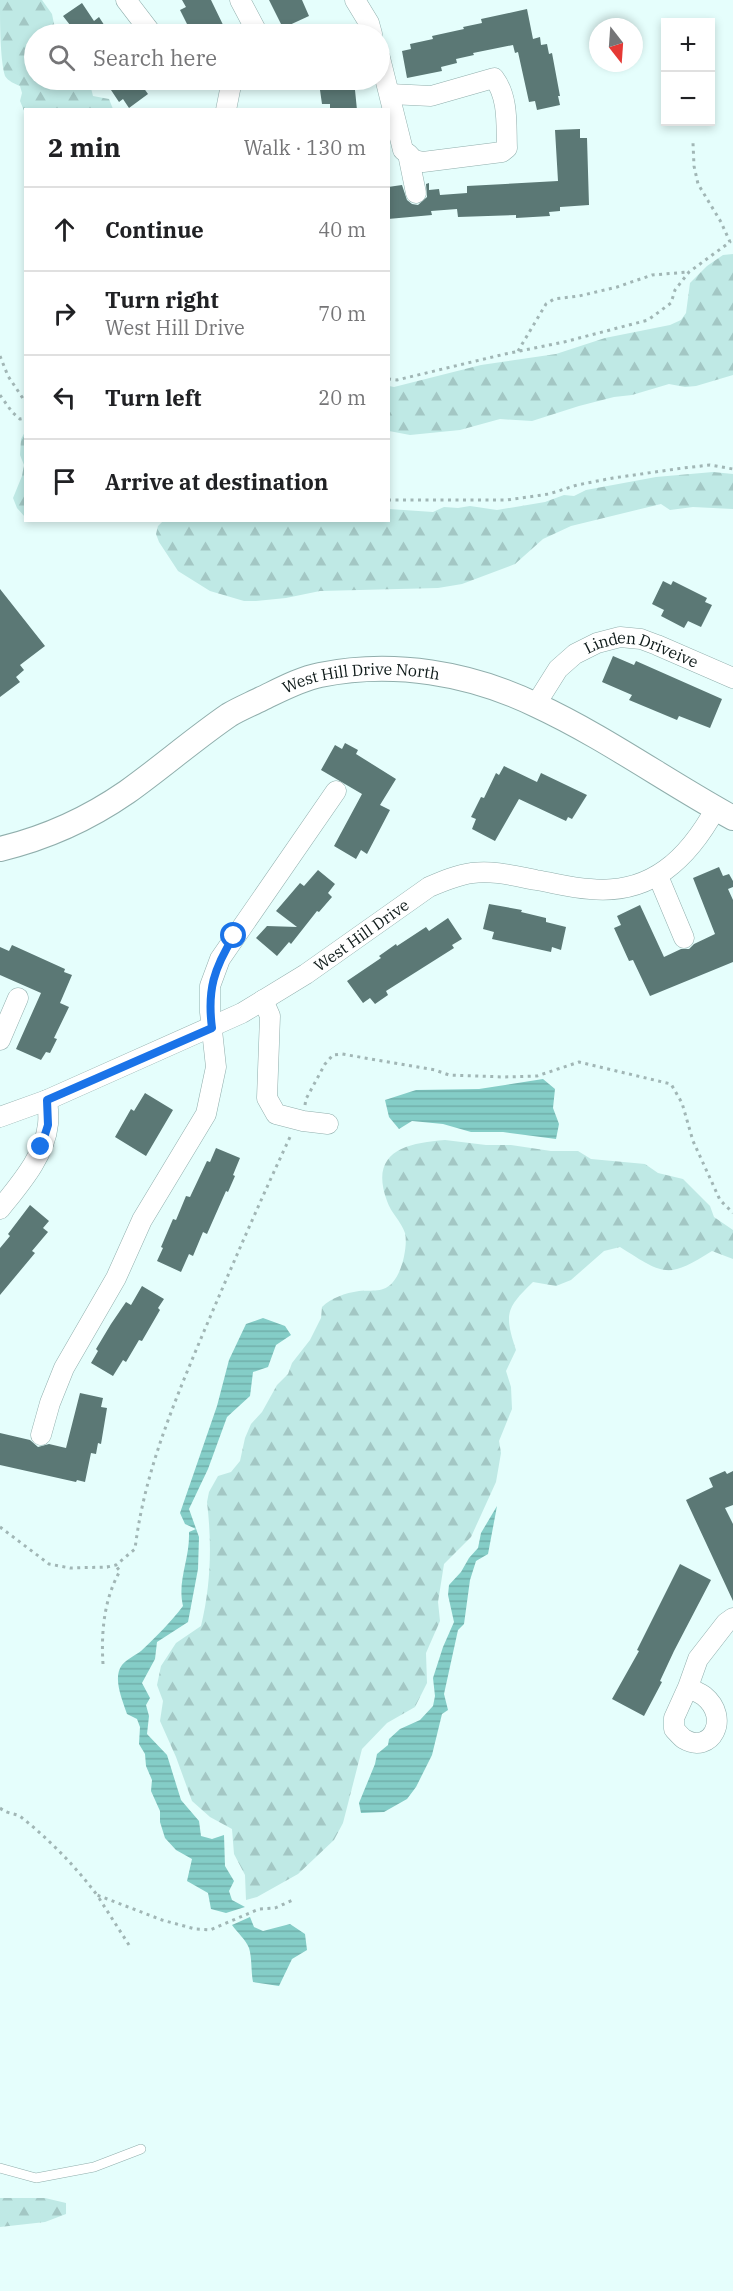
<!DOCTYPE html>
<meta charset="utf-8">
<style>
:root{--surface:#fff;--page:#f6f6f6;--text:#202124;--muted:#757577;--line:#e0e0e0}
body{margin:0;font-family:"IBM Plex Serif",serif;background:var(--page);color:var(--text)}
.controls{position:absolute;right:18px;top:18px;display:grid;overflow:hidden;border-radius:0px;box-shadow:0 3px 9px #0003}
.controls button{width:54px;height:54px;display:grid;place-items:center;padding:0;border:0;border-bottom:2px solid var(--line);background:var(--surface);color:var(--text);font:30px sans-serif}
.compass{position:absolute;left:589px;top:18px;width:54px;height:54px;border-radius:50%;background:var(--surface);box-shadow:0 3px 9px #0003;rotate:163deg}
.stop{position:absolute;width:18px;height:18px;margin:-14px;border:4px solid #1a73e8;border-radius:50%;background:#fff}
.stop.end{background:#1a73e8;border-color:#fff;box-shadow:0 2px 6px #0008}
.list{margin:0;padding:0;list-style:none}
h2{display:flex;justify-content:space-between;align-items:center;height:78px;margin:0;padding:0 24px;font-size:26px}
h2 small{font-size:20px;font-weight:400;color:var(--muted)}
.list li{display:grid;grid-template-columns:39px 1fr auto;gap:18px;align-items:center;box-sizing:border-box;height:84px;padding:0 24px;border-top:2px solid var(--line)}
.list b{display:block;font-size:22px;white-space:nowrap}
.list p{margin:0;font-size:20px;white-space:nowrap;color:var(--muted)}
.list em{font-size:20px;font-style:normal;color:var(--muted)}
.icon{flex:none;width:33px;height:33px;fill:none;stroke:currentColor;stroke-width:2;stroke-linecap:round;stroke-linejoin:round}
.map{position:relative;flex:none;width:733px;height:2291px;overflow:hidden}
.search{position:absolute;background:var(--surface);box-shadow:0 3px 9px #0003;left:24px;top:24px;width:366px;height:66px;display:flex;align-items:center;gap:15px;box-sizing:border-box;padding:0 21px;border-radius:33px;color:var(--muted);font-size:22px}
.panel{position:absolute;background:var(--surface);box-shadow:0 3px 9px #0003;left:24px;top:108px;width:366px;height:414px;border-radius:0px}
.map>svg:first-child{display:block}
</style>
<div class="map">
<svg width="733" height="2291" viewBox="0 0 733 2291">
<defs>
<pattern id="forest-firs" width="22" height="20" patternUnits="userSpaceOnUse" patternTransform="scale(1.5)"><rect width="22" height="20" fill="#bfe9e5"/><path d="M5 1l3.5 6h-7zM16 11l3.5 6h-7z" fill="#a3c7c4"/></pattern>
<pattern id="water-rules" width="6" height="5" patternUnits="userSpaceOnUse" patternTransform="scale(1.5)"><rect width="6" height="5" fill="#84cdc7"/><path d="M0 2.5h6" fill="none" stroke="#71afaa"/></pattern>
</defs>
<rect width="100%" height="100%" fill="#e5fefc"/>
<g fill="url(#forest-firs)">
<path d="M0 0H42L52 14 56 34H34V80H89L93 96 109 99 113 109 26 110 25 113 20 101 22 93 20 86C15 84 8 81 5 76 0 59 0 21 0 0Z"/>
<polygon points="733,254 733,375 696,386 685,387 669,384 632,395 614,397 579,406 532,421 500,419 460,430 410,435 389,431 389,386 394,387 481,365 556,354 605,338 670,325 681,320 686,313 690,283 707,266 723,255"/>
<polygon points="25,432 25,517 17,508 13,498 22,476 24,465 20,455 21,439"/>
<polygon points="713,472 733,474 733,509 693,507 670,510 661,504 571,526 543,539 515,564 462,584 438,588 320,591 286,598 256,601 244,601 210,591 178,571 159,542 156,534 158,526 163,521 388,520 389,509 433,512 444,507 458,508 470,506 497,510 545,502 564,495 574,496 586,490 656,477"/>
<path d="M445 1140 486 1145H511L551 1151H578L591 1159 645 1164 658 1173 683 1179 710 1206 714 1217 733 1230V1259L712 1251C667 1280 663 1274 620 1247L604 1251 571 1280 556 1286 533 1282C506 1308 504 1314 516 1350L506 1371 511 1387 512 1409 499 1441 501 1453 496 1482 471 1537 444 1564 438 1602 440 1621 426 1653 427 1683 415 1707 387 1723 362 1749 343 1823 334 1840 298 1874 257 1897 246 1900 245 1875 234 1854 232 1829 210 1817 192 1801 176 1757 160 1721 163 1701 157 1685 161 1666 176 1643 201 1626C211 1585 212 1544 207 1502L209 1492 218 1476 231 1472 240 1461 245 1438 251 1424 262 1412 277 1385 288 1374 292 1363 310 1340 321 1318 322 1307C331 1298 345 1293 359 1291 372 1290 384 1293 393 1282 402 1272 408 1246 405 1233 401 1221 391 1213 387 1201 369 1152 405 1143 445 1140Z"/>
<polygon points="0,2198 45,2198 66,2203 66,2214 45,2222 0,2227"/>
</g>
<g fill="url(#water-rules)">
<polygon points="543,1079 555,1089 553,1108 559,1124 556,1139 503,1132 471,1132 443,1124 412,1121 399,1129 389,1117 385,1100 416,1090 479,1089"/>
<path d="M263 1318 285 1326 291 1335 276 1345 268 1367 253 1372 250 1396 227 1417 208 1469 189 1509 199 1537 198 1569 188 1622 157 1642 155 1659 142 1683 150 1698 146 1705 149 1716 147 1734 167 1755 181 1800 199 1821 201 1836 212 1839 224 1835 225 1866 234 1881 229 1891 232 1900 245 1907 226 1913 211 1909 208 1893 187 1881 192 1859 176 1850 165 1838 160 1822V1811L151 1791 152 1780 146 1766 145 1754 139 1744 140 1727 137 1719 127 1714C123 1701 112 1678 122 1665 127 1659 136 1655 141 1651 156 1637 171 1622 183 1606 177 1580 190 1560 189 1532L196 1529 185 1524 180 1513 217 1406 229 1360 246 1324Z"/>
<polygon points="497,1506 488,1554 476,1561 470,1580 464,1624 458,1630 444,1694 448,1710 442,1714 432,1755 416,1787 407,1799 384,1812 361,1813 359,1803 375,1764 377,1754 388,1745 389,1739 400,1729 420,1720 433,1706 435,1696 433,1678 443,1647 454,1622 448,1595 449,1585 461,1572 469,1558 478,1548 481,1533"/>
<path d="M250 1917 254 1927 263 1931 290 1924 305 1934 307 1950 292 1959 279 1986 253 1982C251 1972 252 1957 249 1948 246 1940 237 1932 232 1925Z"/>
</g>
<g fill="#5b7875">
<polygon points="182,0 211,0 226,31 219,34 192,34 180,10 186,7"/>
<polygon points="269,0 302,0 309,16 283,28"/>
<polygon points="82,3 94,21 99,17 110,34 55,34 70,25 63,16"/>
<polygon points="527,9 533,39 540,37 541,45 547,44 549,54 552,53 560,96 558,96 560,105 537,110 535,101 529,102 518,52 515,53 513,45 473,53 474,55 456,59 457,63 441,67 442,71 407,78 402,51 411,49 410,44 433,39 432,36 464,29 463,27 482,23 481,19"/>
<polygon points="114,80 138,80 148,94 129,108 123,99 119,102 107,84"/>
<polygon points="325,80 354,80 357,110 330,110 330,104 322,104 320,90 326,89"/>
<polygon points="580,129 580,138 587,138 589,205 560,207 560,211 549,212 550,216 516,218 516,215 458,217 457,209 431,211 432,215 388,219 388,187 402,185 407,200 412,204 418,205 427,197 426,184 429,183 429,190 439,189 440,195 467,193 467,186 558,181 555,130"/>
<polygon points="663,581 671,585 673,581 707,598 705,602 712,605 701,627 688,621 684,628 661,616 664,610 652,604"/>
<polygon points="0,589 45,646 20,665 24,670 16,677 20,682 0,697"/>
<polygon points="613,656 634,665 636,661 722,699 710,728 679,716 677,720 629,700 632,695 602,682"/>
<polygon points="345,743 358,750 356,754 396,779 380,805 390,810 367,854 361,850 356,859 334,846 362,794 321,770 335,745 342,749"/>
<polygon points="504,766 537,782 541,773 587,795 572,819 568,817 566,821 519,799 495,841 472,829 476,819 471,817 481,797 484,798 496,773 499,775"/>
<polygon points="719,867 723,876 729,874 733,881 733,887 728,889 733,900 733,962 650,996 633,960 629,961 614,928 621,925 617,916 640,905 664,957 681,949 689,949 694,944 715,934 693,878"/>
<polygon points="318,870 335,884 328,893 332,897 319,912 317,911 291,944 289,942 277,956 256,938 267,926 297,927 276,911 300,883 304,886"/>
<polygon points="489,904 522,910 521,912 546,918 546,922 566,927 561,950 552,947 551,952 492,939 494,932 483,929"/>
<polygon points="448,918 462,939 452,945 454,948 386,991 388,995 375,1004 370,998 363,1003 347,981 381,958 379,956 396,944 397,946 426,927 429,931"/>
<polygon points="12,945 65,969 64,972 72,975 60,1003 69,1007 54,1038 57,1039 50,1053 46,1052 41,1060 16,1049 41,993 0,975 0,947 9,951"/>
<polygon points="145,1093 173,1110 146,1156 115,1137 131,1109 134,1111"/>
<polygon points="216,1148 240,1158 233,1175 235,1176 228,1192 226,1191 207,1234 203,1232 193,1256 189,1254 181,1272 157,1261 163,1248 161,1247 173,1219 176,1220 186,1196 190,1197 207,1161 210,1162"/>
<polygon points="30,1205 49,1221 43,1228 48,1232 32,1251 35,1253 0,1295 0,1248 10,1236 8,1234"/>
<polygon points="142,1286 164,1299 158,1308 160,1310 142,1341 139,1340 126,1362 123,1360 113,1376 91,1363 98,1351 96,1349 111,1324 126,1302 131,1305"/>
<polygon points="80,1393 103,1398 101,1407 107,1408 101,1444 98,1443 96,1454 91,1453 85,1482 77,1480 76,1482 0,1465 0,1433 30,1440 38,1447 49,1444 66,1448"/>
<polygon points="725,1471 727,1474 733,1471 733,1505 725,1508 733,1524 733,1601 686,1500 713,1487 709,1478"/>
<polygon points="680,1564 711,1580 674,1651 660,1681 662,1682 644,1716 612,1699 639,1651 637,1650"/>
</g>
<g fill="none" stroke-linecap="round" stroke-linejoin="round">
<defs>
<polyline id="service" points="0,2168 36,2178 94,2167 141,2149"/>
<g id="minor">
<polyline points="126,0 152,34"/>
<polyline points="240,0 258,34"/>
<polyline points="355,0 369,23 372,34"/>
<polyline points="380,58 403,150 408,154 416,193"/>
<path d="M390 94 431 96 494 78C509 98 506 125 507 148L502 152 423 162 414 160 408 154"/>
<polyline points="226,110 232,80"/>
<path id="s1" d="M536 704 558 669 575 654 597 643 620 637 641 639 657 645 733 678"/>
<polyline points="658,876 684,938"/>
<polyline points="263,1000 270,1016 267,1098 276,1114 303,1121 328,1124"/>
<polyline points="0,1040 18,998"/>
<path id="s2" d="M0 1117 47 1100 242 1013 306 974 429 887C443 881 457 875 472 873 493 870 515 876 536 880 554 883 572 888 590 889 651 895 688 859 716 808"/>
<path d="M0 1209C19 1185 45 1156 48 1124 49 1116 48 1108 47 1100"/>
<polyline points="41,1435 50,1403 64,1368 116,1278 142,1220 206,1114 216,1067 210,1012 210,986 220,959 336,791"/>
<path d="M688 1687C693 1690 700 1693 704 1696 731 1718 711 1755 684 1739 681 1737 677 1732 674 1729V1718L688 1687 698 1659 726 1623 733 1618"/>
</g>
<g id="tertiary">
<path id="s3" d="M0 849C46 838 88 819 127 792 162 767 194 739 229 715 239 709 251 704 261 699 280 690 300 679 320 675 393 660 470 673 536 705 605 737 667 782 733 818"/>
</g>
</defs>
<use href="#service" stroke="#90aeac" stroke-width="10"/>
<use href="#minor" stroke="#90aeac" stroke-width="21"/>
<use href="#tertiary" stroke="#90aeac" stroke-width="26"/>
<g stroke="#a1b6b5" stroke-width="3" stroke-dasharray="3 4.5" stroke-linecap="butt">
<polyline points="518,351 546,304 554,299 579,296 617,287 652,275 689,272"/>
<polyline points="0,356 8,376 26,403"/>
<polyline points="388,379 397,380 505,354 564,342 648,320 671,303 675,290 689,272 730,242 721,222 698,184 694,166 693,143"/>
<polyline points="0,395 12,412 20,419 26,418"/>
<polyline points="388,500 507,500 549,494 577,485 613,478 683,468 710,465 733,469"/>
<polyline points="305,1105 306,1099 325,1064 333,1055 342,1054 435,1070 449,1075 504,1077 537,1076 579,1062 671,1084 682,1103 693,1141 720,1200 733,1213"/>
<polyline points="0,1527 49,1564 70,1568 108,1567"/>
<path d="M107 1567 116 1565 135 1549C144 1474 173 1405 202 1336 231 1268 260 1201 291 1135"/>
<path d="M103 1664C101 1632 104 1599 120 1571L115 1565"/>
<path d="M0 1808C9 1815 16 1813 21 1817 50 1840 75 1866 97 1895"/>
<polyline points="129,1945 97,1895 162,1920 195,1929 210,1930 259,1909 275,1908 293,1900"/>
</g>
<use href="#service" stroke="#fff" stroke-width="9"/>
<use href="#minor" stroke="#fff" stroke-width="20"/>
<use href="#tertiary" stroke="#fff" stroke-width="24"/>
</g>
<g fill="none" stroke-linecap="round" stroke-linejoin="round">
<path stroke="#1a73e8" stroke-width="8" d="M41 1147 48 1125 47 1100 212 1028C207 990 214 968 234 936"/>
</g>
<g text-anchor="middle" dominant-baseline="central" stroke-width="5" stroke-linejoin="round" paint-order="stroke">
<g font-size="16" fill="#0e1a19" stroke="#fff">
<text stroke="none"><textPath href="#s1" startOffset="135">Linden Driveive</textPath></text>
<text stroke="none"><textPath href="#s3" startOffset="408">West Hill Drive North</textPath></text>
<text stroke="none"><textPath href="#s2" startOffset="406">West Hill Drive</textPath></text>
</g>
</g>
</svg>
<div class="controls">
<button>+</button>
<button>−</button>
</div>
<svg class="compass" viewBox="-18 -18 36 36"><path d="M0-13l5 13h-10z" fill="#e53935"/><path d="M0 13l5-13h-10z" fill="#757577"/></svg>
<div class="stop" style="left:234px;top:936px"></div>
<div class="stop end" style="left:41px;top:1147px"></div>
<div class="search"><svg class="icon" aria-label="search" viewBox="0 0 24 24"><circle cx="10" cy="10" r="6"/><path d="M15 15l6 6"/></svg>Search here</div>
<section class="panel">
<h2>2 min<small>Walk · 130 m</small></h2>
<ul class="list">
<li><svg class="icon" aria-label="ahead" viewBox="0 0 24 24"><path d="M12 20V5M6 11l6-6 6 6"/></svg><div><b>Continue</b></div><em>40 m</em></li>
<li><svg class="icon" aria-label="right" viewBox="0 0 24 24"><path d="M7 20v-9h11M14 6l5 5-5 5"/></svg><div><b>Turn right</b><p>West Hill Drive</p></div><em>70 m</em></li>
<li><svg class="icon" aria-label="left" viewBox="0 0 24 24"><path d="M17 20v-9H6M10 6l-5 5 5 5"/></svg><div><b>Turn left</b></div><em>20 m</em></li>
<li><svg class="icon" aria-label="arrive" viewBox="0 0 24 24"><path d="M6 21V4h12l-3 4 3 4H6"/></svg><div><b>Arrive at destination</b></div></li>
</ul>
</section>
</div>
